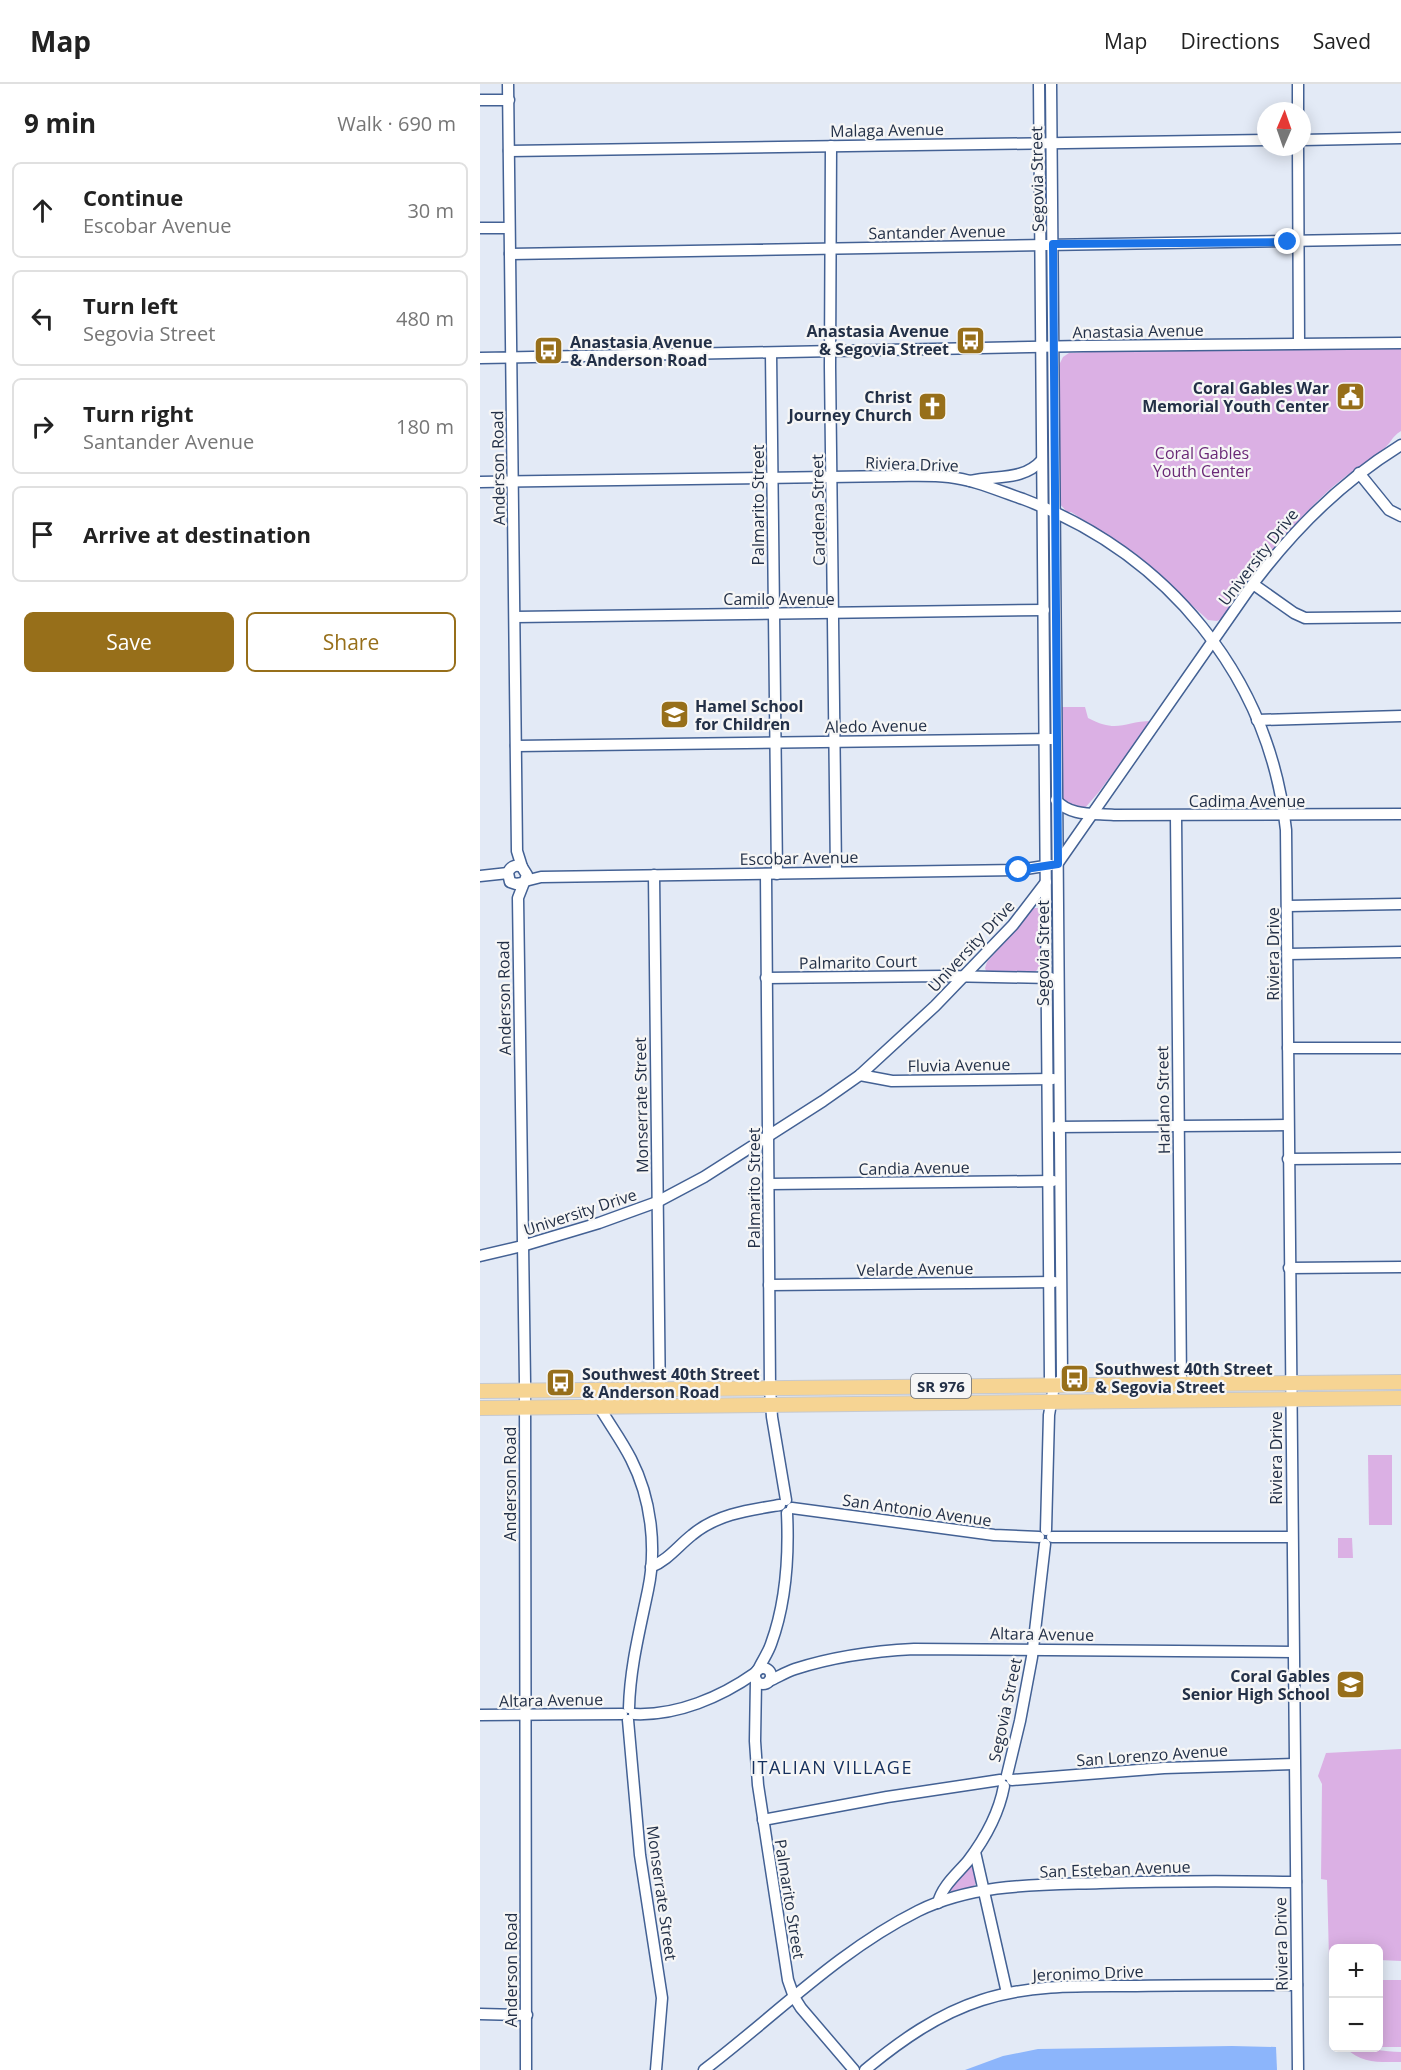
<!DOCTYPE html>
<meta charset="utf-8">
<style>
:root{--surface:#fff;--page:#f2f2f2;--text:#222;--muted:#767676;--line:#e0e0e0;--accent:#976f1a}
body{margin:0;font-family:"Open Sans",sans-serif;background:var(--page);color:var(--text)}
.controls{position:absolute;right:18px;bottom:18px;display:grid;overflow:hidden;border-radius:9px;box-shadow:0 3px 15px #0003}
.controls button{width:54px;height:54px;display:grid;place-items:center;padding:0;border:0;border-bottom:2px solid var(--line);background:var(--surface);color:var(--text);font:30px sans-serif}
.compass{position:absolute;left:777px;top:18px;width:54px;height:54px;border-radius:50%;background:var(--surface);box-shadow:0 3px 15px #0003;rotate:2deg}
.stop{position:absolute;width:18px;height:18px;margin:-14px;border:4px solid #1a73e8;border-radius:50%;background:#fff}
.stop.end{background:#1a73e8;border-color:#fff;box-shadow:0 2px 6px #0008}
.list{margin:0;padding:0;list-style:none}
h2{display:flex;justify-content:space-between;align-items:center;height:78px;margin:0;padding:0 24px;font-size:26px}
h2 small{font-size:20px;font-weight:400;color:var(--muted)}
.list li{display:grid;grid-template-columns:39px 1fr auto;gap:18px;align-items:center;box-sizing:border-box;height:96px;margin:0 12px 12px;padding:0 12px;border:2px solid var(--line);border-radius:9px}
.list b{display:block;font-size:22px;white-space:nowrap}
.list p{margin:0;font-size:20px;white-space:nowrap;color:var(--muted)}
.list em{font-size:20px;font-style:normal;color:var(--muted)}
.actions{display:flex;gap:12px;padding:18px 24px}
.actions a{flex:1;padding:14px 0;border:2px solid var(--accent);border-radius:9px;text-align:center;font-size:21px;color:var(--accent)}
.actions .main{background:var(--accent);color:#fff}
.icon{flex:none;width:33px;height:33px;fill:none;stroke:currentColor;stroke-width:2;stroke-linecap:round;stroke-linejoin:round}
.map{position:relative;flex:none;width:921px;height:1986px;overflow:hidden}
header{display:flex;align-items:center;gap:36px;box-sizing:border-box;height:84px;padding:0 30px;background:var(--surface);border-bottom:2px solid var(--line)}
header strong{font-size:28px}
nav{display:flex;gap:33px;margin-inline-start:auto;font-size:21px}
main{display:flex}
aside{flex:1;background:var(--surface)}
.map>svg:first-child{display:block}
</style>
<header>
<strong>Map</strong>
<nav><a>Map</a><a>Directions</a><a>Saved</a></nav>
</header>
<main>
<aside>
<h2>9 min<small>Walk · 690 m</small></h2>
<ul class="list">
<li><svg class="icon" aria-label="ahead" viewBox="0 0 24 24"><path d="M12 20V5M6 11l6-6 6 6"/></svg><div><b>Continue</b><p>Escobar Avenue</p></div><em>30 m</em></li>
<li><svg class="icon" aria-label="left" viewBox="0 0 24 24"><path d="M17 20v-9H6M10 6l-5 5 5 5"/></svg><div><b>Turn left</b><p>Segovia Street</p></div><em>480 m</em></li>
<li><svg class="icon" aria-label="right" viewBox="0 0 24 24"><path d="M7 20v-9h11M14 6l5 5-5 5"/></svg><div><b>Turn right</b><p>Santander Avenue</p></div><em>180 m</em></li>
<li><svg class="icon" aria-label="arrive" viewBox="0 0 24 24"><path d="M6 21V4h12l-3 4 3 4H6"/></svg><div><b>Arrive at destination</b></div></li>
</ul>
<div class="actions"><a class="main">Save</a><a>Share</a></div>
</aside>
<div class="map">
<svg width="921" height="1986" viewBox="0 0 921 1986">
<rect width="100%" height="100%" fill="#e3eaf6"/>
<g fill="#dbb0e4">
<path d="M921 264V347C911 353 911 360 902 366 884 380 864 392 847 408 807 445 774 492 741 535L737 537 728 536 656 470 591 428H587L579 419 578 283 583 273 589 269 633 267Z"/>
<path d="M580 623H605L608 634C638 650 644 637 672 637L618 709 604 725C596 726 585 720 581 713Z"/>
<polygon points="554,824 558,824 562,829 561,882 555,888 550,888 506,887 505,884 507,878"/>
<polygon points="888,1371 912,1371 912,1441 889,1441"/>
<polygon points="858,1454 872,1454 873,1474 858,1474"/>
<polygon points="921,1665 921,1877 899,1876 898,1864 854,1864 853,1875 849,1875 847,1796 841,1795 842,1700 838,1692 846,1669"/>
<path d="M490 1781 494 1783C500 1806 492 1807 471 1807V1803Z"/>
<rect x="899" y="1896" width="22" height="67"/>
<path d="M866 1964C884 1963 902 1968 921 1968V1978C900 1978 881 1980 866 1964Z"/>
</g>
<polygon fill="#8cb5fb" points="752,1962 796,1963 797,1986 485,1986 523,1972 558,1965"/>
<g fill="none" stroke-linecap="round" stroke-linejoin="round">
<defs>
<g id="minor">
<polyline points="28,0 37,767 42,783"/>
<polyline points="559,0 570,1295 574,1302 569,1331 566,1446"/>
<polyline points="571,0 582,1291 582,1295 574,1302"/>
<polyline points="0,16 29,16"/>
<polyline points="818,27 818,0"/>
<polyline points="822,56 921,54"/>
<polyline points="351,62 350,283 356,788"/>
<polyline points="818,63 819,259"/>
<polyline points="29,67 786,56"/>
<polyline points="0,144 29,144"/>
<polyline points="30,170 921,155"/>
<polyline points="291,269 297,790"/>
<polyline points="0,274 603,262 921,259"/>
<polyline points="879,389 909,426 921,432"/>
<path d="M490 397C518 391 543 397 562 376"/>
<path d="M0 398 415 392C433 392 451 391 469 393 495 396 519 407 543 415 687 469 789 592 806 746L818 1986"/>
<polyline points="773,500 814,529 825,534 921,533"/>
<polyline points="35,533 564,526"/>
<polyline points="777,636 921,632"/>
<polyline points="36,662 573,655"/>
<path d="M576 716C591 733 614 729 634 731L921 730"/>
<polyline points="696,732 701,1300"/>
<path d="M578 779 767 508C810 449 859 399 921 361"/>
<polyline points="286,790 290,1305 292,1333 306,1416"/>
<polyline points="174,791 180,1323"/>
<polyline points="0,792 28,789"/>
<polyline points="45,797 61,793 539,786 571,781"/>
<path d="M42 799 36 800 30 798 28 789C30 783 35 780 42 783L47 791 38 814 45 1298 46 1986"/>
<polyline points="808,822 921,820"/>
<polyline points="808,870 921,868"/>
<polyline points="286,894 464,892 571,894"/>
<polyline points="808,964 921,964"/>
<polyline points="380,991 412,997 573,995"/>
<polyline points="575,1043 808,1041"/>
<polyline points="808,1075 921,1074"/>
<polyline points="289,1100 573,1097"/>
<polyline points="0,1172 42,1162 119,1139 177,1118 224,1093 343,1017 380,991 455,922 533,841 566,798"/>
<polyline points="809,1184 921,1183"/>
<polyline points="289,1201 574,1198"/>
<path d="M120 1324C130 1341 142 1357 151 1375 171 1414 177 1463 168 1506 160 1545 150 1583 149 1624"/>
<polyline points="312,1424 514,1451 559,1453"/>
<polyline points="572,1453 812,1453"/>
<path d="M171 1483C188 1476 198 1462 212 1451 237 1430 269 1426 300 1421"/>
<circle cx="283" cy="1592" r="8"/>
<path d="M278 1586C282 1577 288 1569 291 1560 306 1519 309 1472 307 1429"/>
<polyline points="276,1596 275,1657 278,1701 308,1896 314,1913 321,1924 374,1986"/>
<path d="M289 1597C298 1593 306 1588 315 1585 352 1573 395 1567 434 1565L813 1568"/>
<path d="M154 1630C197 1632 241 1613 275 1589"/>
<polyline points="0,1631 142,1630"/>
<polyline points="148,1636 160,1771 182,1914 176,1986"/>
<polyline points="527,1691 540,1637 552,1573 565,1460"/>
<polyline points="532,1696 684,1684 814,1680"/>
<polyline points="283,1736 407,1713 520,1696"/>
<polyline points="495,1768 527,1909"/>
<path d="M458 1819C462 1802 477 1790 488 1777 504 1756 519 1729 524 1702"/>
<polyline points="0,1930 47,1931"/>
<path d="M224 1986C295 1932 358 1867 438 1827 495 1799 559 1801 620 1799 685 1797 751 1797 816 1798"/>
<path d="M385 1986C420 1957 458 1930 502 1916 552 1900 604 1902 656 1902 710 1901 763 1901 817 1901"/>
</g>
<g id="major">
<polyline points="0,1307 921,1298"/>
<polyline points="0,1324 921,1314"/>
</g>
</defs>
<use href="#minor" stroke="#436194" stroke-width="13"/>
<use href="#major" stroke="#c6c9cf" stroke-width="16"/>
<use href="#minor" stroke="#fff" stroke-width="10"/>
<use href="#major" stroke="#f6d493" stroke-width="14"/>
</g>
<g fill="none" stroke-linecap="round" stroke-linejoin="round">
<polyline stroke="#1a73e8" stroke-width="8" points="539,786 578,780 573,160 808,158"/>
</g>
<defs>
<symbol id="bus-square" viewBox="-11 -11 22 22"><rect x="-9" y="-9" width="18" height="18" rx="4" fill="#976f1a" stroke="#f6f6f6"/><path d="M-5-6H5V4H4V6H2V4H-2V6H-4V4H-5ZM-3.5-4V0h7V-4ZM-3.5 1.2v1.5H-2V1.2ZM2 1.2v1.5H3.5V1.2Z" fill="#fff"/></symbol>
<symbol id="civic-square" viewBox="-11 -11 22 22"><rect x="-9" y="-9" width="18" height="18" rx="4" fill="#976f1a" stroke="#f6f6f6"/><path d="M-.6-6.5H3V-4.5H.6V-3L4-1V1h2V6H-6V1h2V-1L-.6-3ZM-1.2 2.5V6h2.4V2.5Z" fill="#fff"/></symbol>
<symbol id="church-square" viewBox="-11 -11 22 22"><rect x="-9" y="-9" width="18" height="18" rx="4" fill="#976f1a" stroke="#f6f6f6"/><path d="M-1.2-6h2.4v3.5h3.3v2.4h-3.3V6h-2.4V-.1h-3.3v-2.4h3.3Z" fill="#fff"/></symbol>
<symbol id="school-square" viewBox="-11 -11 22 22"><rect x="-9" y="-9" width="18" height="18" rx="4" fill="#976f1a" stroke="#f6f6f6"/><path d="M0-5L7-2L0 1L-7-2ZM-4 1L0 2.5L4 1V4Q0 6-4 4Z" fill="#fff"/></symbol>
</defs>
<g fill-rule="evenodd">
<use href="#bus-square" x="474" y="240" width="33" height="33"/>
<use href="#bus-square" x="52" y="250" width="33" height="33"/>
<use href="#civic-square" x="854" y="296" width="33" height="33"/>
<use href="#church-square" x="436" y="306" width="33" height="33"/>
<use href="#school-square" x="178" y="614" width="33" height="33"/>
<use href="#bus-square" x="578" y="1278" width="33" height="33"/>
<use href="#bus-square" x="64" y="1282" width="33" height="33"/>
<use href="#school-square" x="854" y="1584" width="33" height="33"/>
</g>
<g text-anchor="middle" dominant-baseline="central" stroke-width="4.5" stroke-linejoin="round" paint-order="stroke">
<rect fill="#f6f6f6" stroke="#626b7c" stroke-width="1.5" x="431" y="1290" width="60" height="24" rx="4.5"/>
<g font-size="15" font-weight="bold" fill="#233047">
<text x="461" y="1302">SR 976</text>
</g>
<g font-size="16" fill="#233047" stroke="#f6f6f6">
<text transform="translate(407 46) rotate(-1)">Malaga Avenue</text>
<text transform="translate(557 95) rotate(-91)">Segovia Street</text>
<text transform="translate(457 148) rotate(-1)">Santander Avenue</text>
<text transform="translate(658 247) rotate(-1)">Anastasia Avenue</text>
<text transform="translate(432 380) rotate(2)">Riviera Drive</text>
<text transform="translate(18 384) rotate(-91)">Anderson Road</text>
<text transform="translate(278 421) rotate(-90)">Palmarito Street</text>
<text transform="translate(338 426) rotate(-91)">Cardena Street</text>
<text transform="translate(778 473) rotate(-52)">University Drive</text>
<text x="299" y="515">Camilo Avenue</text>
<text transform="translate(396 642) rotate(-1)">Aledo Avenue</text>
<text x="767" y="717">Cadima Avenue</text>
<text transform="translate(319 774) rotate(-1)">Escobar Avenue</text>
<text transform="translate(491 862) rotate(-47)">University Drive</text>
<text transform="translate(563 869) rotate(-90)">Segovia Street</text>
<text transform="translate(793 870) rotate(-90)">Riviera Drive</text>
<text transform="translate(378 878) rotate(-1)">Palmarito Court</text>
<text transform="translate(24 914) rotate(-91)">Anderson Road</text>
<text transform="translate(479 981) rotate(-1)">Fluvia Avenue</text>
<text transform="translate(683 1016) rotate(-91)">Harlano Street</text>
<text transform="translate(161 1021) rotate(-91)">Monserrate Street</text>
<text transform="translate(434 1084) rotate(-1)">Candia Avenue</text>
<text transform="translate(274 1104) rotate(-90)">Palmarito Street</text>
<text transform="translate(100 1128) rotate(-18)">University Drive</text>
<text transform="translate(435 1185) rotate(-1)">Velarde Avenue</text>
<text transform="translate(796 1374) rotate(-90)">Riviera Drive</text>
<text transform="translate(30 1400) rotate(-90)">Anderson Road</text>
<text transform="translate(437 1426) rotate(8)">San Antonio Avenue</text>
<text transform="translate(562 1550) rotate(1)">Altara Avenue</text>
<text transform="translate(71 1616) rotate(-1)">Altara Avenue</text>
<text transform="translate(525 1626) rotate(-78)">Segovia Street</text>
<text transform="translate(672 1671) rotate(-4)">San Lorenzo Avenue</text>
<text transform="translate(635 1785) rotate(-2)">San Esteban Avenue</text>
<text transform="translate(182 1809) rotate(82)">Monserrate Street</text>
<text transform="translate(310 1815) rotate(81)">Palmarito Street</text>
<text transform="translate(801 1860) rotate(-91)">Riviera Drive</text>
<text transform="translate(31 1886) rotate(-90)">Anderson Road</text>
<text transform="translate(608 1889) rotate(-2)">Jeronimo Drive</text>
</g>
<g font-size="16" font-weight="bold" fill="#233047" stroke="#f6f6f6" text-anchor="end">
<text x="469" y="247">Anastasia Avenue<tspan x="469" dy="18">&amp; Segovia Street</tspan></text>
<text x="90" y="258" text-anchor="start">Anastasia Avenue<tspan x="90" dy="18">&amp; Anderson Road</tspan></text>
<text x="849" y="304">Coral Gables War<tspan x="849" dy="18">Memorial Youth Center</tspan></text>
<text x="432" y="313">Christ<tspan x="432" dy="18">Journey Church</tspan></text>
<text x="215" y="622" text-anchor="start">Hamel School<tspan x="215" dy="18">for Children</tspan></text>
<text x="615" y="1285" text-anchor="start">Southwest 40th Street<tspan x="615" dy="18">&amp; Segovia Street</tspan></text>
<text x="102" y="1290" text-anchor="start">Southwest 40th Street<tspan x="102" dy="18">&amp; Anderson Road</tspan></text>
<text x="850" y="1592">Coral Gables<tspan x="850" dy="18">Senior High School</tspan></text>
</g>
<g font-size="16" fill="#692876" stroke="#f6f6f6">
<text x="722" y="369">Coral Gables<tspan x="722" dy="18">Youth Center</tspan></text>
</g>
<g font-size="18" letter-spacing="1.5" fill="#15305e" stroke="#f6f6f6">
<text x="352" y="1683">ITALIAN VILLAGE</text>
</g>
</g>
</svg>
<div class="controls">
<button>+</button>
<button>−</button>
</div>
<svg class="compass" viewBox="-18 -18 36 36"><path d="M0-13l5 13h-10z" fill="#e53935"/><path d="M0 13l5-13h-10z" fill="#767676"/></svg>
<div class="stop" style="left:539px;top:786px"></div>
<div class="stop end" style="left:808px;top:158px"></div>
</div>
</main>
